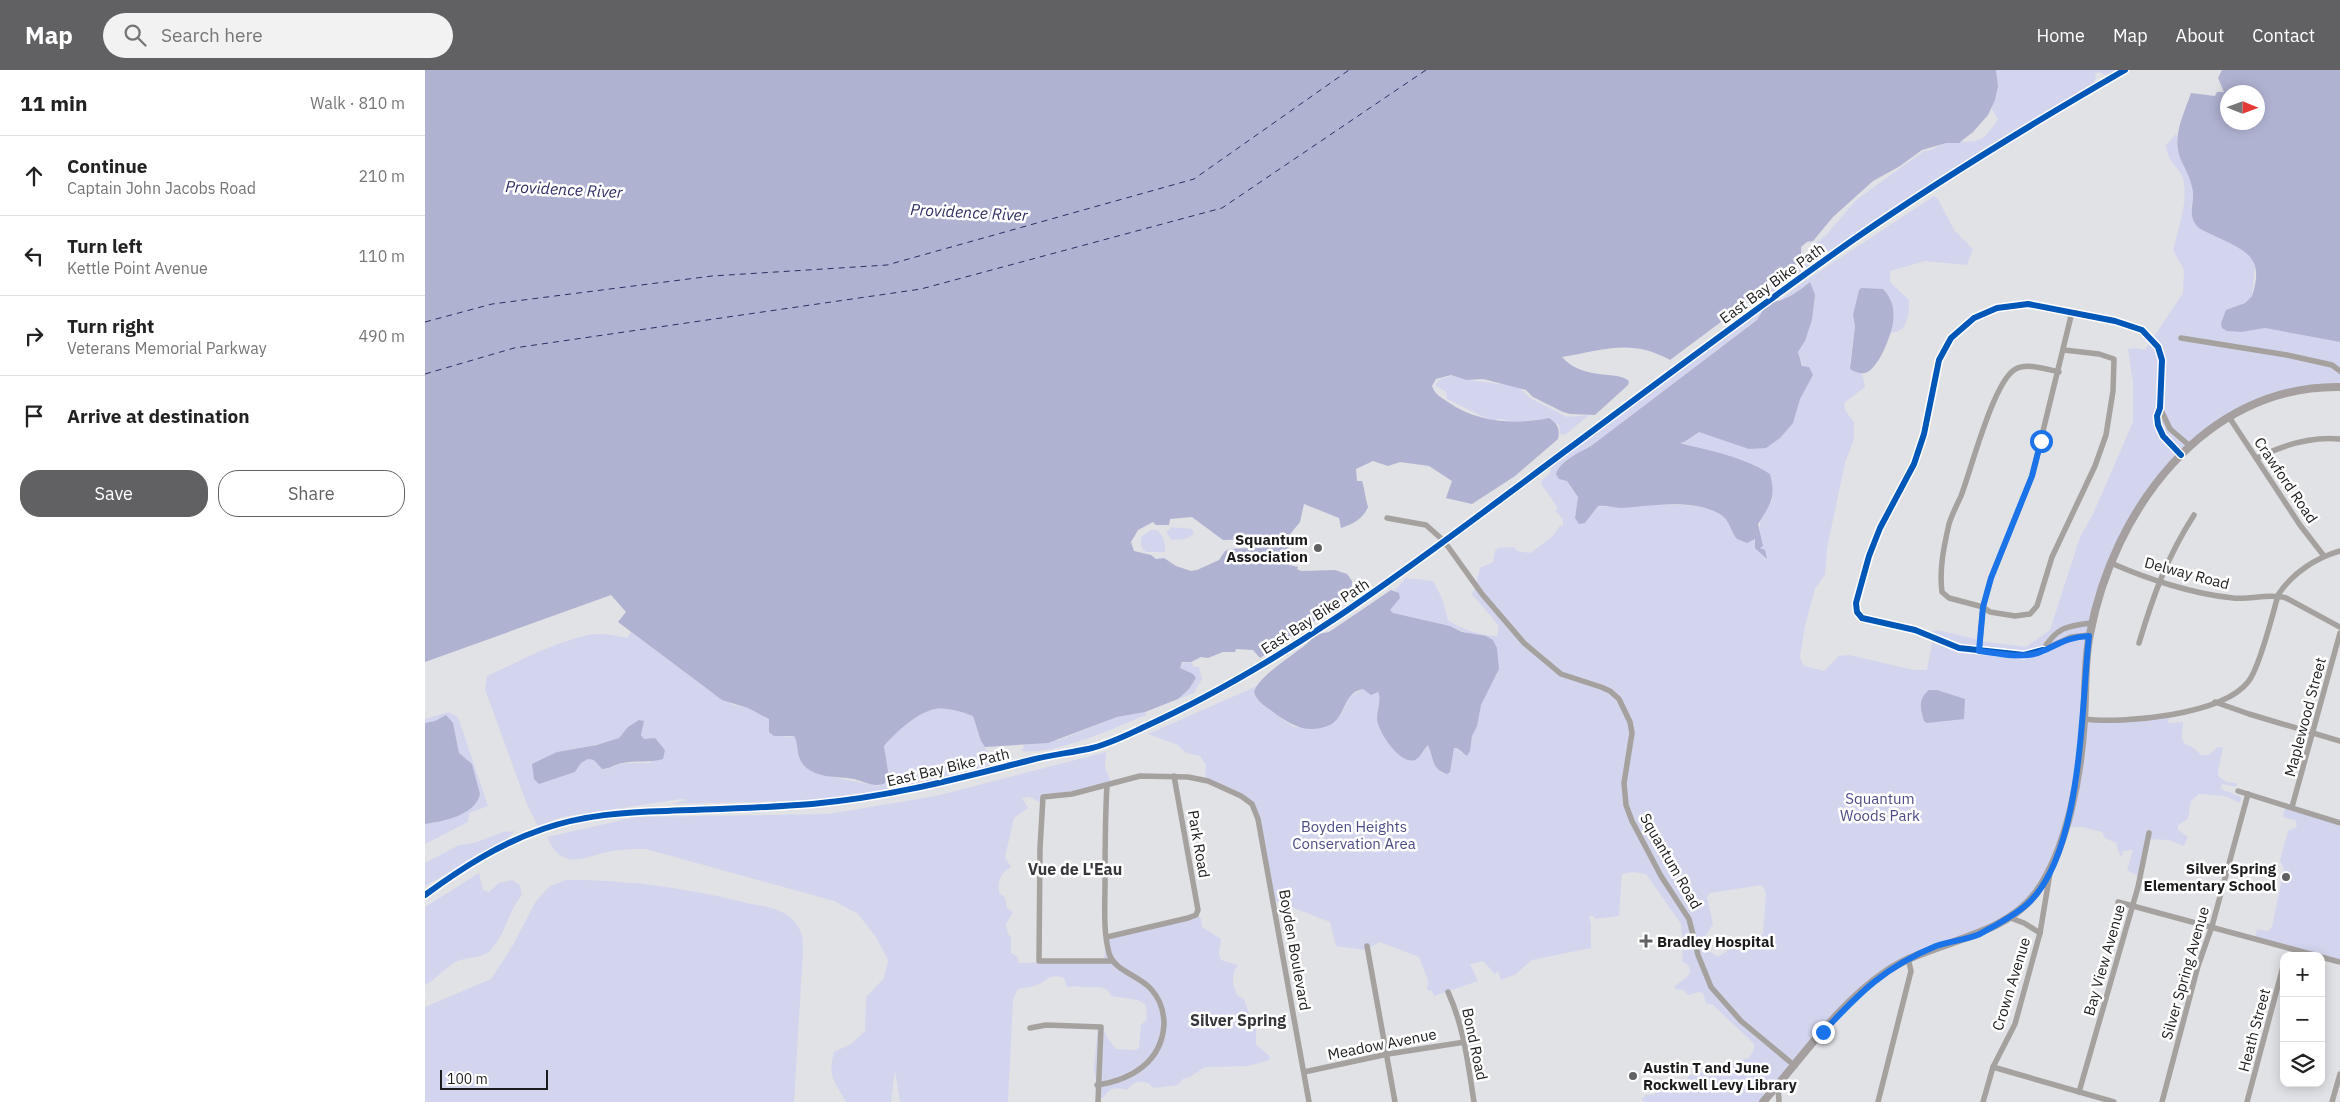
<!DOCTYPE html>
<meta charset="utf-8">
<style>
:root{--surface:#fff;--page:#f2f2f2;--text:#222;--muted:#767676;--line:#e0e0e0;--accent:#616164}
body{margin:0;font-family:"IBM Plex Sans",sans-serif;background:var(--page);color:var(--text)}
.controls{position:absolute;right:15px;bottom:15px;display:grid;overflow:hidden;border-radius:10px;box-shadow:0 2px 12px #0003}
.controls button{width:45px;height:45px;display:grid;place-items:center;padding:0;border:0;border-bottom:1px solid var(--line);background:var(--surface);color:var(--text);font:25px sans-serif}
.compass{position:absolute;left:1795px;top:15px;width:45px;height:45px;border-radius:50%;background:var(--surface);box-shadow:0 2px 12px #0003;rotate:91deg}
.scale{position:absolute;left:15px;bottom:12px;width:108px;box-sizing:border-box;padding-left:5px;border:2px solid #1c1c1e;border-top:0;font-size:14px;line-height:18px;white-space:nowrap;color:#1c1c1e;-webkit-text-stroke:4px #fff;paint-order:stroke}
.stop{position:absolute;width:15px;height:15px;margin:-11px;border:4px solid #1a73e8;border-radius:50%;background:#fff}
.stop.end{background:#1a73e8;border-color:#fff;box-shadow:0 1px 5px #0008}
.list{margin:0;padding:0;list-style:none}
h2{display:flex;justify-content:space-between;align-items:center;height:65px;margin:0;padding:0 20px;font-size:21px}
h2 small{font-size:16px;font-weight:400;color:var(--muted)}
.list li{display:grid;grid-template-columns:32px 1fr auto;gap:15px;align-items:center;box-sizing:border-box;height:80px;padding:0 20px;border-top:1px solid var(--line)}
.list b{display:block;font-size:19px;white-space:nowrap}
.list p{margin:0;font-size:16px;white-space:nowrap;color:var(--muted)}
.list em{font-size:16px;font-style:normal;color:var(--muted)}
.actions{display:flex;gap:10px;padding:15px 20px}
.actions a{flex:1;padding:11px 0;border:1px solid var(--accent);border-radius:20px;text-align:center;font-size:18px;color:var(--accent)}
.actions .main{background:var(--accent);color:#fff}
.icon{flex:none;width:28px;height:28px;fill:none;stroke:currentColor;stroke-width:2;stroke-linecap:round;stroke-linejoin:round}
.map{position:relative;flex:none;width:1915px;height:1032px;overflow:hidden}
header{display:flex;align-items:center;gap:30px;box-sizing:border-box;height:70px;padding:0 25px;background:var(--accent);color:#fff}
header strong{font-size:24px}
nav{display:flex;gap:28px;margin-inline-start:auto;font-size:18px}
.search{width:350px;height:45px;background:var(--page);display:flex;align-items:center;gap:12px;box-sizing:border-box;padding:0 18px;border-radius:28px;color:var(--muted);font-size:19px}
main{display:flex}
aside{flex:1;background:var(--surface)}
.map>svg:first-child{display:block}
</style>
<header>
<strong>Map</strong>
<div class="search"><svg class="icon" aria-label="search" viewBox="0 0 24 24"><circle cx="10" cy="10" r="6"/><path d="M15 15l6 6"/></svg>Search here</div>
<nav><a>Home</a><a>Map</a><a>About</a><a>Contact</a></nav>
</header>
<main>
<aside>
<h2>11 min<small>Walk · 810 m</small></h2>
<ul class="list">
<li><svg class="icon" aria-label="ahead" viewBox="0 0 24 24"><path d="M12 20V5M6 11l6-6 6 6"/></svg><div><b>Continue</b><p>Captain John Jacobs Road</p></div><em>210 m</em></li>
<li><svg class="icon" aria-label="left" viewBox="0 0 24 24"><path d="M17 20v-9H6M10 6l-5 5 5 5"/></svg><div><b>Turn left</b><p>Kettle Point Avenue</p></div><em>110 m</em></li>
<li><svg class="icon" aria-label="right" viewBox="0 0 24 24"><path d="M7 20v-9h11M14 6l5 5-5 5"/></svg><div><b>Turn right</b><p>Veterans Memorial Parkway</p></div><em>490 m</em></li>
<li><svg class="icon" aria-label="arrive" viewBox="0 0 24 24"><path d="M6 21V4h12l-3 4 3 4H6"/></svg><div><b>Arrive at destination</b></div></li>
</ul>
<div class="actions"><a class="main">Save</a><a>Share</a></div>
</aside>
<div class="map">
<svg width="1915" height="1032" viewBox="0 0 1915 1032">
<rect width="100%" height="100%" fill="#e1e2e6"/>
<g fill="#d3d5ee" fill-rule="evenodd">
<path d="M1571 0H1693L1682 6 1674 2 1670 4 1671 7 1668 14 1467 138 1341 228 1338 225 1375 199 1382 191 1384 180 1402 164 1431 130 1499 81C1510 81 1511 75 1520 73 1550 68 1553 81 1573 49L1566 38 1573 16Z"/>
<path d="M1751 64C1753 68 1752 80 1755 87 1761 106 1773 114 1766 137L1780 161 1818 179 1827 187 1830 198 1827 226C1816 241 1802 231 1796 253L1809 262 1840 258 1915 272V317L1859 322 1792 355 1735 408 1694 475 1665 565 1660 649 1745 646 1743 653 1758 652 1757 668 1759 673 1769 678 1776 685H1784L1792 677 1798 678 1793 701 1794 707 1802 712 1812 713 1811 717 1797 714 1796 719 1816 727 1815 733 1800 726 1774 724 1766 731 1763 749 1753 755V760L1763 767 1759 776 1743 770 1723 769 1713 806 1702 800 1708 780 1698 781 1697 787 1694 783 1691 773 1680 768 1677 762 1657 757H1641L1618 814 1577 853 1478 891 1424 934 1338 1032H1220L1216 1030 1221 1025H1229L1234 1019 1261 1013 1264 1006 1271 1003 1324 988 1329 979V974L1288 935 1281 933 1278 923 1274 922 1263 925 1258 920 1250 919V916L1263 906 1265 902 1264 896 1257 891 1258 880 1256 854 1221 804 1209 802 1197 804 1194 846 1170 849 1169 846H1164L1166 854V878L1107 890 1091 904 1076 910 1073 901 1070 904 1058 891 1045 894 1053 911 1009 926 1007 921 1002 920 1003 910 994 887 955 872 940 880 911 876 905 852 848 830 829 742 822 731 780 711 781 695 775 686 761 683 753 675 723 664 832 616 830 620 839 636 869 657 903 656 908 653 916 645 925 626 938 619 955 623V628L997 684 1003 675C1008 686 1006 694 1017 703L1025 702 1029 678H1032L1036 683 1045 681C1047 662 1059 617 1072 605L1047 565 1025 556 968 543 965 540 974 527 970 520H966L971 519 981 508 1008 511 1017 528 1023 550C1035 559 1057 566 1072 566L1074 556 1047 524 1050 519 1055 498 1068 492 1070 481 1073 478 1089 477 1092 481 1105 483 1127 467 1134 457 1138 455V449L1130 441 1133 438 1117 415 1116 411 1125 403 1126 396 1336 242 1332 250 1166 376 1141 392 1136 409 1142 411 1153 427 1150 448 1166 442 1173 436 1186 437 1240 434 1270 436 1293 441 1304 453 1309 466 1330 469 1329 472 1335 466C1333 449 1339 443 1348 429L1275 379 1255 372H1259L1265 366 1379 298 1373 282 1380 271 1387 250 1390 226 1382 215 1359 230 1356 229 1377 213 1509 126 1513 129 1529 160 1548 179 1542 195 1500 191 1465 201V212L1484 230C1484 246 1483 263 1464 263L1468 254V238L1428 245 1430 256 1425 294 1431 302 1437 303 1440 317 1419 333 1420 340 1429 352V369L1420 393 1402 478 1400 505 1390 519 1380 556 1375 587 1379 596 1399 601 1414 586 1424 585 1489 600H1502L1507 574 1504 562 1513 560 1562 572 1601 577 1625 560 1655 467 1668 444 1708 352V313L1703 279 1710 278 1720 280 1758 223 1759 200 1748 180C1753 160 1765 126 1757 106 1750 92 1743 93 1741 75ZM1337 815 1341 823 1338 864 1314 873 1293 887 1280 878V866L1288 854 1282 827 1285 823Z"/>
<path d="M1029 305 1042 310 1092 316 1105 328 1142 347 1164 345 1140 365 1135 364 1134 355C1119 344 1107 352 1090 352 1080 352 1079 346 1067 351L1022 329 1021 322 1010 315 1015 309Z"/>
<polygon points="747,457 767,459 769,464 761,469 747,470 741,462"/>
<path d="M727 460H732C738 465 741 475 740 482H721C715 477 715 473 717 466Z"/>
<path d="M206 562 286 622 309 635 323 638 345 649 344 662 362 667 369 666 388 701C408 709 433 711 454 716L463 701 459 676C470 663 493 642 510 639 522 637 537 642 548 646L556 671 573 698 500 718 418 730 245 734 262 730 256 729 137 747 113 756 101 732 60 619 62 606C93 592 125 574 159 566 172 562 189 565 202 568ZM219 651 216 665 226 693H198L182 699H177L169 690 163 689 156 693 150 702 114 713 132 682 181 673 194 668 203 657Z"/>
<polygon points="766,592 769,597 774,597 777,609 769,623 753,629 764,619 771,608 755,598 757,593"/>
<path d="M24 642 33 647 63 736 44 743 43 752 0 774V754C19 750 49 746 55 724L47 694 34 683 31 667 21 645 10 651 0 653V649Z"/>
<path d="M720 642 721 645C692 657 628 686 597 681L599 675 634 670 692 647Z"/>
<path d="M681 682 680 698 686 712 683 714 626 725 617 733 604 727 597 728 603 738 589 748 580 787 586 797C575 804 573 809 574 823L580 827 582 838 588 842 581 854 583 864 586 867V883L593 887 594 893 679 891 681 867 771 845 776 848 777 857 796 869 794 884 796 890 813 895 809 901 808 914 812 925 819 929 824 943 828 945 847 946 834 951 831 955V974L845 987 844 990 823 996 780 997 765 1007 758 1009 752 1015 728 1018C722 1008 708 1010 702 1020 692 1017 684 1017 679 1027L673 1029 669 996 673 957 678 956 681 966 691 979 710 980 714 978 716 955 722 949 721 935 713 930 686 926C681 916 677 917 667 917 659 918 651 915 642 917L639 908C624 902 622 912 609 916 604 918 599 917 593 919L588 929 583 1032H475L470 1001 466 1032H421C410 1012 402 1007 409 982L426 974 440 961 441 927 459 908 463 890 451 867 433 844 409 831 221 779C208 779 195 779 182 782 155 789 137 800 122 767L211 747 403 744 511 726Z"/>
<polygon points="1860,737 1915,752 1915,891 1830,868 1832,859 1843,861 1847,857 1859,799 1855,790 1863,761 1871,757 1872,754 1870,750 1858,747"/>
<polygon points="90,761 78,772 0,816 0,793 34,775 49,773 79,762"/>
<path d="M54 803 58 820 64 822 74 813 87 810 95 815 97 825C84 840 81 861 69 876 59 891 44 885 31 892 19 898 12 909 0 915V837Z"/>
<path d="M141 810C202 809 268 819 326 834 338 836 357 839 366 848 377 859 378 866 378 882L369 1032H0V937L66 909 88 875 111 831 125 816Z"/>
</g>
<g fill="#afb2d1" fill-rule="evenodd">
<path d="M0 0H1571L1573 16 1570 30 1563 45 1548 62 1534 73H1521L1497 80 1475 96 1448 111 1408 147 1388 171 1382 172 1376 177C1379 199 1354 209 1339 220V225L1343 232C1358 233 1374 221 1385 212L1390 225 1387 250 1380 271 1373 282 1377 296 1384 297 1388 305 1375 329 1368 353 1355 368 1341 378 1324 379 1274 362 1259 372 1255 373C1285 381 1317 386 1345 404 1351 428 1346 433 1333 454L1338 476 1335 478 1340 480 1342 489 1330 478V469L1322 473 1312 469C1305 461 1305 450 1295 444 1266 428 1227 436 1196 438 1188 438 1181 435 1173 436L1160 453 1154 454 1150 448 1153 427 1142 411 1134 409 1131 404C1135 391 1155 382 1166 376L1332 250 1340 236 1334 228H1328L1245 290C1207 268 1178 280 1137 287 1158 311 1192 300 1204 311L1203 315 1170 345 1145 344 1138 342 1108 327 1101 320 1058 309 1042 310 1026 305 1011 309 1007 316C1010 325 1016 327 1023 332 1053 353 1090 355 1124 348 1133 354 1135 359 1133 369L1090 406 1047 434 1021 428 1027 411 1004 396 975 392 963 396 948 391 931 399 932 411H937C940 420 940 428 943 437 938 449 928 454 916 458L914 448 879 434 875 452 862 468 798 470 767 447 745 449 744 455H731L728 452 713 460 706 472 709 481 726 485 731 489 739 488 751 496 766 501 772 500 794 490 800 481 805 479 865 476 860 484 864 488V495L873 497 872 499 876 501 910 500 922 504 927 511 926 525 888 552 887 556 893 564 904 562 966 520 974 523 975 528 965 540 968 543 1025 556 1037 562 1061 566 1068 570 1072 578 1074 599 1056 635 1052 656 1047 666 1045 681 1042 686 1032 678H1029L1025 702 1022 704C1006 699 1009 688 1003 675 998 680 996 687 990 690 975 695 953 662 952 649 952 640 957 629 953 622L946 625 938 619C917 623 922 646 905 655 882 665 866 655 848 642 840 636 832 632 829 622 834 605 872 583 885 571L887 566 884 558H880L835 588 828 580 811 579 810 582H798L783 588 776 587 766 592H757L755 598 768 604 771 608 764 619 753 629 720 642 692 647 623 673 560 677 556 671 548 646C537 642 522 637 510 639 493 642 470 663 459 676L463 701 460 713C450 718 440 712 429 709 412 706 389 709 377 693 371 684 374 674 369 666H349L344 662V649L323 638 297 630 193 552 201 542 186 525 0 592Z"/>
<path d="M1797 0H1915V272L1840 258 1816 262 1802 261 1797 258 1796 253 1801 240 1820 233 1827 226C1841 185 1818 180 1788 165 1782 162 1775 160 1771 155 1763 143 1769 134 1768 122 1766 109 1761 101 1756 90 1746 67 1759 44 1766 23L1790 26 1792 22H1799L1793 8ZM1802 22H1832V52H1802Z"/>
<path d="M1436 218 1458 219C1467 228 1470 240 1468 252 1467 264 1453 300 1440 303 1435 304 1430 302 1425 299L1430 256 1428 245 1434 220Z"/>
<path d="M1504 620H1512L1540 629 1539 649 1502 653 1499 651C1495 638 1493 629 1504 620Z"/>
<path d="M21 645 28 653 34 683 47 694 55 724C50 746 18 751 0 754V653L10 651Z"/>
<path d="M214 650 219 651 216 665 219 669 230 668 240 680 238 689C224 693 210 690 197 693 189 695 184 699 177 699L169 690 163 689 156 693 150 702 114 714 109 709 107 694 132 682 172 675 194 668 203 657Z"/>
</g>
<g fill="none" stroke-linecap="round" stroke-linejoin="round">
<g stroke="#2f2e64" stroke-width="1" stroke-dasharray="6 5" stroke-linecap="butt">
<polyline points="0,252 67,234 287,206 462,195 769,109 924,0"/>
<polyline points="0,304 89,278 496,219 797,138 1001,0"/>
</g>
<g stroke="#a5a19f" stroke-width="5.5">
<polyline points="1756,268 1862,285 1907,295 1915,301"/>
<path d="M1634 302C1620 299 1601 292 1589 300 1568 314 1546 400 1536 426 1532 435 1527 444 1524 454 1519 476 1514 499 1517 522L1524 528 1558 537 1565 542 1590 546 1605 544 1612 536 1627 487 1670 396 1681 365 1688 321 1689 289 1674 284 1639 280"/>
<polyline points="1735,338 1745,359 1765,376"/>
<polyline points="1804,347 1875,455 1899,486"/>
<path d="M1832 388C1858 375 1885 366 1915 369"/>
<polyline points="962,448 1001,455 1019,471 1057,524 1099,573 1136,604 1176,617 1185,621 1194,629 1205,652 1207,663 1199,713 1201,735 1207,751 1236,806 1264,849 1273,885 1286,917 1316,951 1370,996"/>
<path d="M1686 493C1722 509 1768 524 1808 528 1825 530 1844 523 1861 528L1915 557"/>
<path d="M1664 565 1646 567 1618 580C1632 557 1642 556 1667 553"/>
<path d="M1714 573C1728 526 1742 487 1769 445"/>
<polyline points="1618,580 1599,585 1534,578 1490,560 1437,548 1432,542 1431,533 1444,486 1455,458 1489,394 1499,364 1514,290 1526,268 1549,248 1572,238 1603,234 1690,251 1717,260 1733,277 1737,290 1735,338 1732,346 1733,355 1738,366 1756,385"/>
<polyline points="1554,581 1558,537 1566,508 1607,406 1647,242"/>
<polyline points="1790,632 1824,644 1915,671"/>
<path d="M1659 649C1698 654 1797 645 1823 612 1834 599 1848 544 1853 525 1867 503 1891 488 1915 481"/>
<polyline points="1813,721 1915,753"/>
<polyline points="1867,737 1915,563"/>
<polyline points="1693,832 1893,886"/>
<polyline points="1583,847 1599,853 1615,863"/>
<polyline points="682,867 763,848 771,845 773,840 749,706"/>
<polyline points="942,876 970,1032"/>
<polyline points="1896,887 1915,892"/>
<polyline points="687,891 614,891 615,778 618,727 647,724 715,706 763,707 783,711 816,726 827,734 833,749 884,1032"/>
<path d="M1023 922C1039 957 1043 994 1049 1032"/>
<polyline points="605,958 621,955 676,957 673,1032"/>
<polyline points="1568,997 1689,1032"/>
<polyline points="879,1002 963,984 1040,972"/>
<path d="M672 1015C706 1010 737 992 739 954 739 942 735 929 726 919 715 906 688 900 684 883 678 861 680 836 680 814 680 781 680 748 682 715"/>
<polyline points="1353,1016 1354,1032"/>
<polyline points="1654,1022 1713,817 1724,763"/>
<polyline points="1453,1032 1486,901 1483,888"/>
<polyline points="1558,1032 1568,997 1590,954 1615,863 1625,803"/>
<polyline points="1737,1032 1773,896 1787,856 1823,724"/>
<polyline points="1822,1032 1859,893"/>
<polyline points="1907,1032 1915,1004"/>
</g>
<path stroke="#a5a09f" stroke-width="8" d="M1338 1032C1377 988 1413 934 1462 901 1508 870 1577 869 1611 823 1643 779 1656 702 1659 650 1661 621 1659 592 1665 564 1688 441 1779 315 1915 317"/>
<defs>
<g id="cycleway">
<polyline points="1618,580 1599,585 1534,578 1490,560 1437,548 1432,542 1431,533 1444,486 1455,458 1489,394 1499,364 1514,290 1526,268 1549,248 1572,238 1603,234 1690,251 1717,260 1733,277 1737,290 1735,338 1732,346 1733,355 1738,366 1756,385"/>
<path d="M0 825C37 798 74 774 118 759 158 745 200 742 242 741 290 739 339 738 387 734 465 727 531 709 606 690 625 685 644 683 663 679 682 675 700 666 717 658 877 586 1014 474 1154 371 1245 303 1336 235 1428 170 1516 109 1608 53 1700 0"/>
</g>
</defs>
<use href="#cycleway" stroke="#fff" stroke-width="9"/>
<use href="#cycleway" stroke="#0057b8" stroke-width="6"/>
</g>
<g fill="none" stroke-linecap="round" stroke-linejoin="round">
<path stroke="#1a73e8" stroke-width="6" d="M1398 962C1435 922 1460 897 1511 876 1525 871 1541 870 1555 864 1569 856 1587 847 1600 836 1658 788 1656 636 1664 566 1641 567 1633 575 1613 583 1595 589 1572 583 1554 581L1558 537 1566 508 1607 406 1616 371"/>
</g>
<g fill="#616164" stroke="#fff" stroke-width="2">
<circle cx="893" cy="478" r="5"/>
<circle cx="1861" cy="807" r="5"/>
<path d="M1218.5 863.5h5v5h5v5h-5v5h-5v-5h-5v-5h5z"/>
<circle cx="1208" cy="1006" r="5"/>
</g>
<g text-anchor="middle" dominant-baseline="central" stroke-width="5" stroke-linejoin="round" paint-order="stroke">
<g font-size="15" fill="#1c1c1e" stroke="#fff">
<text transform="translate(1347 213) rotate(-36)">East Bay Bike Path</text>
<text transform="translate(1861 410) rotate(56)">Crawford Road</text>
<text transform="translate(1762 503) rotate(15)">Delway Road</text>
<text transform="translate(890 546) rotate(-33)">East Bay Bike Path</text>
<text transform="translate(1880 647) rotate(-75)">Maplewood Street</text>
<text transform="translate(523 697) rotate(-13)">East Bay Bike Path</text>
<text transform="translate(774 774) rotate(80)">Park Road</text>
<text transform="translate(1246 791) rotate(60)">Squantum Road</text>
<text transform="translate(870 880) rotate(80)">Boyden Boulevard</text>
<text transform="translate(1679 890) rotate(-74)">Bay View Avenue</text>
<text transform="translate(1760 903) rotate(-74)">Silver Spring Avenue</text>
<text transform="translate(1586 914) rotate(-73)">Crown Avenue</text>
<text transform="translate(1829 960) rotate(-75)">Heath Street</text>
<text transform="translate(957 974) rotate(-11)">Meadow Avenue</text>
<text transform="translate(1050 974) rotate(78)">Bond Road</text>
</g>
<g font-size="15" font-weight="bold" fill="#1c1c1e" stroke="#fff" text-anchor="end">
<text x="883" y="469">Squantum<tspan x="883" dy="17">Association</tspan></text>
<text x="1851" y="798">Silver Spring<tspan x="1851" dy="17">Elementary School</tspan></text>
<text x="1232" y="871" text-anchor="start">Bradley Hospital</text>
<text x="1218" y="997" text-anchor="start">Austin T and June<tspan x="1218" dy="17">Rockwell Levy Library</tspan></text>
</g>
<g font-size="15" fill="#4b4c85" stroke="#fff">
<text x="1455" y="728">Squantum<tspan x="1455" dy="17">Woods Park</tspan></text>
<text x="929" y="756">Boyden Heights<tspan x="929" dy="17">Conservation Area</tspan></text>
</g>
<g font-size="16" font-style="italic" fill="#2f2e64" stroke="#fff">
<text transform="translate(139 119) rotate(3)">Providence River</text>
<text transform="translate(544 142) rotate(3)">Providence River</text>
</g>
<g font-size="16" font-weight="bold" fill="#36363b" stroke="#fff">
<text x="650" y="799">Vue de L'Eau</text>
<text x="813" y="950">Silver Spring</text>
</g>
</g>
</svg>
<div class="controls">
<button>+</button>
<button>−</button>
<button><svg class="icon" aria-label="layers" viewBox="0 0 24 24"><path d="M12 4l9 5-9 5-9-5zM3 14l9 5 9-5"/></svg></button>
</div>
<svg class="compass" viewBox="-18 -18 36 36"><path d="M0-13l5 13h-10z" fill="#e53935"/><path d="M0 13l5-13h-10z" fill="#767676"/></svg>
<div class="scale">100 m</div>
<div class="stop" style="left:1616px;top:371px"></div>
<div class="stop end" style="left:1398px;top:962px"></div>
</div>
</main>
